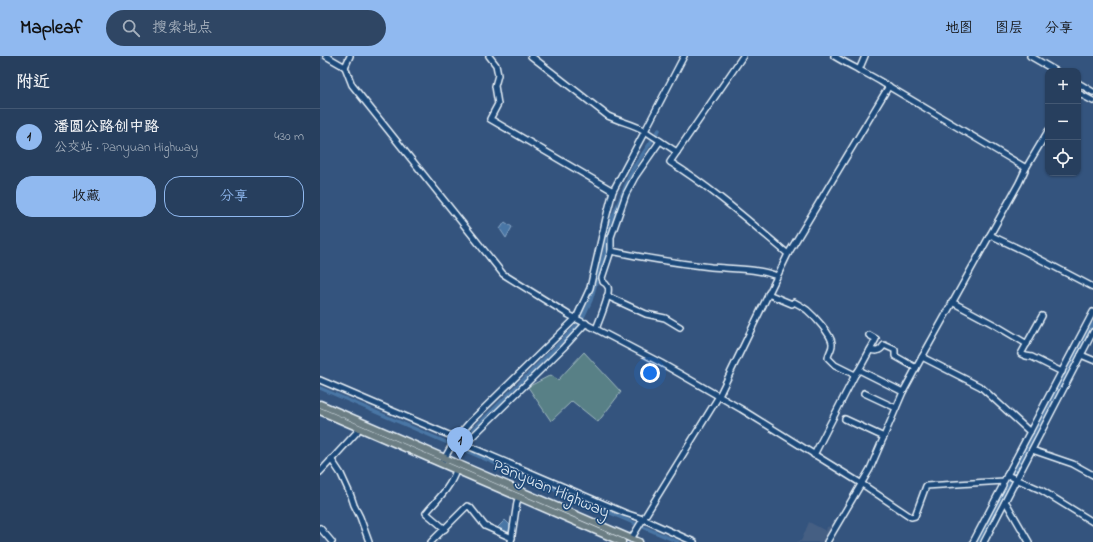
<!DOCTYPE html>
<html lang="zh">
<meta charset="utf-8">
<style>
:root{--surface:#273f5e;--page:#2f4664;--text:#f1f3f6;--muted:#a4afbc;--line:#435873;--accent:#90b9f0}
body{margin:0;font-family:"Indie Flower","LXGW WenKai TC",sans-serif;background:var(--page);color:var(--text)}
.controls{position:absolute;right:12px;top:12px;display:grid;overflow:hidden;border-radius:8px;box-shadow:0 1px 3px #0004}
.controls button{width:36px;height:36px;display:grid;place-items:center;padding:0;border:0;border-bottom:1px solid var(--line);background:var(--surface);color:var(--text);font:20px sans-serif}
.you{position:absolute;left:330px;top:317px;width:14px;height:14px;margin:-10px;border:3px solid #fff;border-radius:50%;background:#1a73e8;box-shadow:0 0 0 6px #1a73e833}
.badge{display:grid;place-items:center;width:26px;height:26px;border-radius:50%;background:var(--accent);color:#111;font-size:13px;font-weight:700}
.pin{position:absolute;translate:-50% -33px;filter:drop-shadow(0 1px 2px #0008)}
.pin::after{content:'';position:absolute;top:21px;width:14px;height:12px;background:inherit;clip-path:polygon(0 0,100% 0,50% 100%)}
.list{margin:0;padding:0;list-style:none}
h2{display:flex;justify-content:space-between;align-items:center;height:52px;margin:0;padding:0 16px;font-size:17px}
h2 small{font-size:13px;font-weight:400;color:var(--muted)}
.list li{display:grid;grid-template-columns:26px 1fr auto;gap:12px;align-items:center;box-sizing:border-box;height:56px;padding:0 16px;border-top:1px solid var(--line)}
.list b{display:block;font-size:15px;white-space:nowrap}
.list p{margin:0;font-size:13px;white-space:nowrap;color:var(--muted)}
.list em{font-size:13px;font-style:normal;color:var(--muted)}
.actions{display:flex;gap:8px;padding:12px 16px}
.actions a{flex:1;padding:9px 0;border:1px solid var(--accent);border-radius:16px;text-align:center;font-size:14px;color:var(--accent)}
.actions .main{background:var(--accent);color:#111}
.icon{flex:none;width:22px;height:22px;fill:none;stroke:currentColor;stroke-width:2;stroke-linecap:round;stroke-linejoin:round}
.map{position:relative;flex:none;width:773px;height:486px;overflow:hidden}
header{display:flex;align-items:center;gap:24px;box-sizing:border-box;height:56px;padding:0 20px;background:var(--accent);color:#111}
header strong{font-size:19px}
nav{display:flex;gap:22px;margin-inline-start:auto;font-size:14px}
.search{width:280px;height:36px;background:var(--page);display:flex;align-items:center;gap:10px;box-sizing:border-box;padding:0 14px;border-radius:22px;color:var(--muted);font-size:15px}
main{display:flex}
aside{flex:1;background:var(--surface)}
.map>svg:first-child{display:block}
</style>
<header>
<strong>Mapleaf</strong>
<div class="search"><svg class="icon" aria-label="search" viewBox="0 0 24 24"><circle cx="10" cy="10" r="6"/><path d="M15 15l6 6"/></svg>搜索地点</div>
<nav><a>地图</a><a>图层</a><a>分享</a></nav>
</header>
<main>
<aside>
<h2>附近<small></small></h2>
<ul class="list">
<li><span class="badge">1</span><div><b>潘圆公路创中路</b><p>公交站 · Panyuan Highway</p></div><em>430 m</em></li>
</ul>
<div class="actions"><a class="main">收藏</a><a>分享</a></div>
</aside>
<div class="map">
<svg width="773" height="486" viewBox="0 0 773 486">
<rect width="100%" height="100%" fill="#34547e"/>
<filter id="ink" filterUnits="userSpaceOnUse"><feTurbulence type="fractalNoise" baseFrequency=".025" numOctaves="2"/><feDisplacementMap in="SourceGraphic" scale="8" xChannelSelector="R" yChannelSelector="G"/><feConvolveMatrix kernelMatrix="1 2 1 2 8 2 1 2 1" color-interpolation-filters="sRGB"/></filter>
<g filter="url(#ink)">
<polygon fill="#455e83" points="489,466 506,475 507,471 511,470 517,475 510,486 477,486 478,485 481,485"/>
<polygon fill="#588086" stroke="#a0b8bf" points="264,296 301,336 278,366 252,345 231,365 208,331 231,319 238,324"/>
<g fill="#4a76a5" stroke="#89a7c6">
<polygon points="185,166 192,171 186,182 180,173"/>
<polygon points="185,464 190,469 189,478 177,472"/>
</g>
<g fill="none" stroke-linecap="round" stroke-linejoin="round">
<g stroke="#4a76a5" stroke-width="3.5">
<polyline points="0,332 358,486"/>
<polyline points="137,390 257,270 263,261 271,244 285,195 286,184 289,170 304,134 312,114 339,74"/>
<polyline points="658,486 773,268"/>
</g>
<defs>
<g id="minor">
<polyline points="6,0 25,11 30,0"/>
<polyline points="169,0 176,9 178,19 175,30 178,48 170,63 293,135"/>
<path d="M423 0 350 106C392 132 430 166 468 198"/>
<path d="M514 0C530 10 547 17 563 27L706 112"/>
<polyline points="710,0 736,15"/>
<polyline points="25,11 32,29 183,218 249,259 341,307 421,353 542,428 591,461 595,460 606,430 684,425 773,256"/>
<polyline points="539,14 545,0"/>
<polyline points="758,27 773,36"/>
<polyline points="758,37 773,45"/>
<polyline points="357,96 325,75 364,0"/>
<polyline points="670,179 706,196 773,231"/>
<path d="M291 195C324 202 357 207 391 211 412 213 437 212 457 220"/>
<path d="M448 238 472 248 474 246C478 248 483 251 487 254 494 260 511 278 512 287 513 293 508 297 508 302L515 309 535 319"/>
<polyline points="287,240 326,258 345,262 360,271"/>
<polyline points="632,246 675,269 707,288"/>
<polyline points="722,260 701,298 706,300 712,301 742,316"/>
<polyline points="266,267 243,292 147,386 148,390 305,457 323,463 374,486"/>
<path d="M276 273C279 265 291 237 288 231 287 229 285 227 283 226L282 222 291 195V181L306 138 315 121 340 85"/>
<path d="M550 294C557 296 560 295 564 289L575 294V300L596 312"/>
<polyline points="761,299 773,304"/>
<polyline points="602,301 661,331 710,376"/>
<polyline points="539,314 556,283 549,279"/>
<polyline points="0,324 136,382 123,405"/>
<polyline points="544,337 576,352"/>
<polyline points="525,363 564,381"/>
<path d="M136 382 151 365 256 262 270 232 286 162 293 135 325 75C314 68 301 66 288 60L211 0"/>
<polyline points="712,394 753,408 773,419"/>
<polyline points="494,399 535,319 539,314 583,336"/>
<polyline points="11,403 21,418 31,440 34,449 40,461 49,486"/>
<polyline points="0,416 37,376 39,372"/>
<polyline points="687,419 721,434 773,466"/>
<polyline points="685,446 687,448 709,486"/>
<polyline points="0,472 12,486"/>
<path d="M125 473 106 457C117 444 131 431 136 414"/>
<polyline points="311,483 399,340 468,198 569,30"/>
<polyline points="111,486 147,450 150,451 165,470 192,482"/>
<polyline points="191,486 197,446 199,441"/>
<polyline points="507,486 550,413 583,336 596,312 699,127 706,112 728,75"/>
<polyline points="653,486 683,429 682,426"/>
<polyline points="664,486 773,276"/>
</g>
<g id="major">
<polyline points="0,348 319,486"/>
<polyline points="0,355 302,486"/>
</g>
</defs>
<use href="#minor" stroke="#e8f1f8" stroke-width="8"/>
<use href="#major" stroke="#e8f1f8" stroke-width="9"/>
<use href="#minor" stroke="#1f4a7a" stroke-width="5"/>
<use href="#major" stroke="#6c7e84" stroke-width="6"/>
</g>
</g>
<g text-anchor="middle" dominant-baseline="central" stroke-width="3.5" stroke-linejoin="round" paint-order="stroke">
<g font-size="17" fill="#e8f1f8" stroke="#1f4a7a">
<text transform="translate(231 433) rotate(23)">Panyuan Highway</text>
</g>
</g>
</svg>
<div class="controls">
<button>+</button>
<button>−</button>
<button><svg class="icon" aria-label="locate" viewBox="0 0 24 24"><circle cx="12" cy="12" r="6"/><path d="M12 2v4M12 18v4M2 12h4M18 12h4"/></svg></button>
</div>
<div class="you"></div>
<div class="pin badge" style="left:140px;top:404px">1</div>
</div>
</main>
